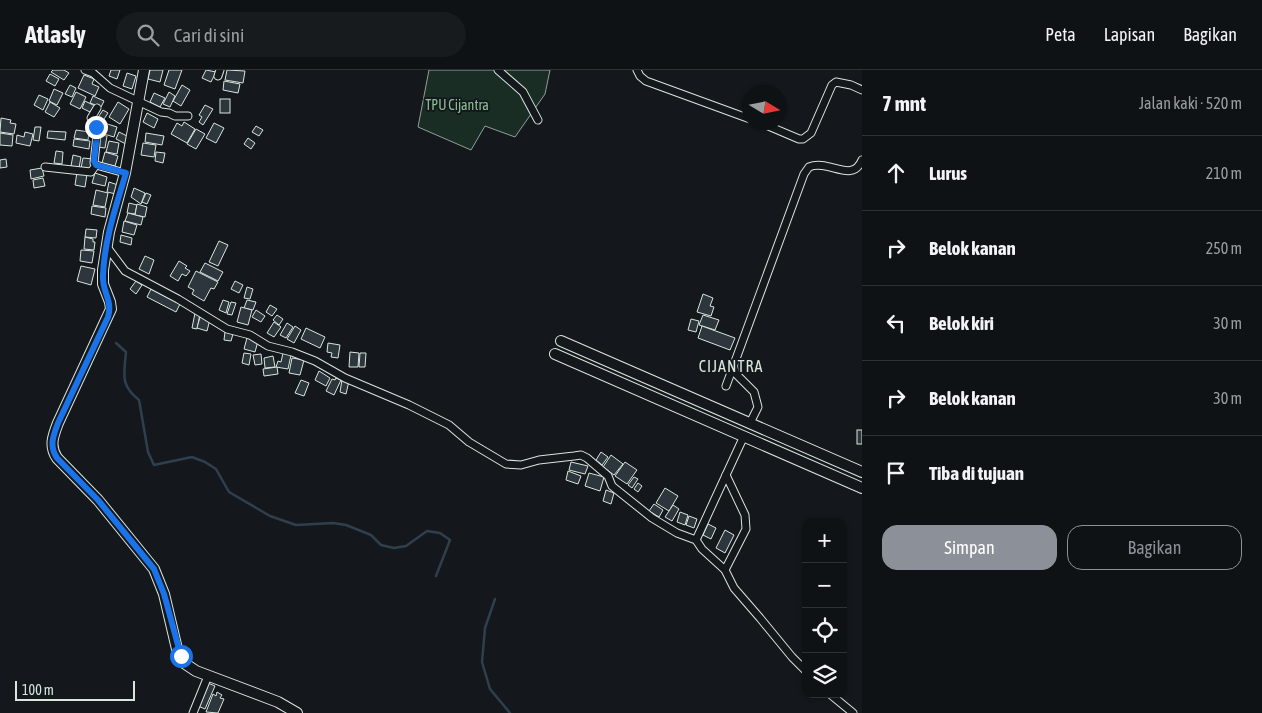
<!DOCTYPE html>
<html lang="id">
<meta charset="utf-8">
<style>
:root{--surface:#0f1215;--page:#181b1e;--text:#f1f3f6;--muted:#9b9ea0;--line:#2f3234;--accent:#8c9099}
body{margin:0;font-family:"Asap Condensed",sans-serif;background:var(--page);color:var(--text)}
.controls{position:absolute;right:15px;bottom:15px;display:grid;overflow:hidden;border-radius:10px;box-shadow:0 1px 4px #0004}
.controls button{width:45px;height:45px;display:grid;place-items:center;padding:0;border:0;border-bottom:1px solid var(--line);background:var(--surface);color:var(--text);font:25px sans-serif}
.compass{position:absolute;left:742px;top:15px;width:45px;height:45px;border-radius:50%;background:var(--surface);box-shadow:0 1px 4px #0004;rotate:100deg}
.scale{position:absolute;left:15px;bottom:12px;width:120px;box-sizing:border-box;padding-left:5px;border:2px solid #d8e6dc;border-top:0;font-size:14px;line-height:18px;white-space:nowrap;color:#d8e6dc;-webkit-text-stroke:4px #14181c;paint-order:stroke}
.stop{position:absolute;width:15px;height:15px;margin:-11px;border:4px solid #1a73e8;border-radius:50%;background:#fff}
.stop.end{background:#1a73e8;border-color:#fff;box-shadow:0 1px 5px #0008}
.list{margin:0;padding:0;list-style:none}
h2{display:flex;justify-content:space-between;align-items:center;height:65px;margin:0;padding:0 20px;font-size:21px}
h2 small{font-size:16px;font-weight:400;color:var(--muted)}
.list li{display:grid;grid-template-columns:32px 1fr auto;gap:15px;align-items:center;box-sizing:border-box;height:75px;padding:0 20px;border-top:1px solid var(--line)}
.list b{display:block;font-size:19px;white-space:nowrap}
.list em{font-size:16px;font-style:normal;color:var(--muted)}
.actions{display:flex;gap:10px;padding:15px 20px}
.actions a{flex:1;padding:11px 0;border:1px solid var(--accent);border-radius:15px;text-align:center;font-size:18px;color:var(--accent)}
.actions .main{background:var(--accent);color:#fff}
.icon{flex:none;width:28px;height:28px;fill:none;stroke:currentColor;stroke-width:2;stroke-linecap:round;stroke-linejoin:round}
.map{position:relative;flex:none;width:862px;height:643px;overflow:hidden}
header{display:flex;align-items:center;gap:30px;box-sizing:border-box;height:70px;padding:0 25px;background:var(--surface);border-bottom:1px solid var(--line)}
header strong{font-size:24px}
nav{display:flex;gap:28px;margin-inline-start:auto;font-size:18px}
.search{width:350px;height:45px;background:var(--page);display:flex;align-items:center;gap:12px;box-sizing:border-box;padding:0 18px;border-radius:28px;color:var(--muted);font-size:19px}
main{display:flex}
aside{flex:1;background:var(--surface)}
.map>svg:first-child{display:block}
</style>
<header>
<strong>Atlasly</strong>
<div class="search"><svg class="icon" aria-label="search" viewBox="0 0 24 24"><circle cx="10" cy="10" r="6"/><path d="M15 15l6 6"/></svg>Cari di sini</div>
<nav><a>Peta</a><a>Lapisan</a><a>Bagikan</a></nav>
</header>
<main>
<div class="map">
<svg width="862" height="643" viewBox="0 0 862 643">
<rect width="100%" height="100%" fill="#14181c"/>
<polygon fill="#1a2d24" stroke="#939e99" points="429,0 550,0 545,24 515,67 485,56 471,80 418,57"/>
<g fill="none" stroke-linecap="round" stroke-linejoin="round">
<g stroke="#2f3f4d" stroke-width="2.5">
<path d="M116 273 126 282C124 305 120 315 139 330L148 382 154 395 192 387 205 392 216 399 229 422 270 446 296 455 333 453 346 455 371 465 381 475 394 478 406 476 427 461 440 463 450 470 436 506"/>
<polyline points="495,529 485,558 482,592 490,619 510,643"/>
</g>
</g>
<g fill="#2c363c" stroke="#d8e6dc">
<polygon points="53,0 64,0 69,3 64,10 51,2"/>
<polygon points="111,0 120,0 117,9 109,6"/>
<polygon points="150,0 163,0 160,12 148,9"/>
<polygon points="169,0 182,0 175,19 164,15"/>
<polygon points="206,0 216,2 211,12 202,8"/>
<polygon points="227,0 245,1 243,13 225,10"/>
<polygon points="127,3 136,6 132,19 123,16"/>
<polygon points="50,4 59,9 55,16 46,11"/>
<polygon points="84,5 94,9 92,14 99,17 95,26 78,18"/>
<polygon points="224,11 240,14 238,23 223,20"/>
<polygon points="70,15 76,18 72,27 65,24"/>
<polygon points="182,15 190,20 181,36 173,31"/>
<polygon points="54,19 63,23 57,35 49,31"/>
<polygon points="76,22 86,27 80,39 70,34"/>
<polygon points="169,22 175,26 170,37 163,34"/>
<polygon points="154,23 165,28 160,37 150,32"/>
<polygon points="39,25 48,29 43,40 34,35"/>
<polygon points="93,26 104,31 101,37 90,33"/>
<rect x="220" y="29" width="10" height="14"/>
<polygon points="85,31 95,36 92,43 82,38"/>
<polygon points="50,32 60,38 54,47 45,42"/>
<polygon points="118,32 129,39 120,54 109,47"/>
<polygon points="205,35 213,39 203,55 199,52 202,47 199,45"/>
<polygon points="103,40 108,43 102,52 97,49"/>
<polygon points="147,43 158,49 154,58 143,52"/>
<polygon points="1,48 11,50 10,53 16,54 14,64 0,62"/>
<polygon points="101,52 117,57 114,67 97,62"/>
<polygon points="184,52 195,59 187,73 171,64 177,53 182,56"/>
<polygon points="214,53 224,58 216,73 206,68"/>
<polygon points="256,56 263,60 259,66 252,62"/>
<polygon points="35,57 41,57 39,71 33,70"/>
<polygon points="196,59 205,64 196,79 187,74"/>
<polygon points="76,60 89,62 88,70 74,68"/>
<polygon points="48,61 66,62 65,70 47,68"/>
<polygon points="25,62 33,64 30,76 16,73 17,65 24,67"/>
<polygon points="119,62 131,68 128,75 116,69"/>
<polygon points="0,63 13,65 12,76 0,75"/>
<polygon points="146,63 164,66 162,75 145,72"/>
<polygon points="99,65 107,66 105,78 97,77"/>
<polygon points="248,68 255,73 251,79 244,74"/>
<polygon points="74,69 90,71 89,79 73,76"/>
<polygon points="109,71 119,73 117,84 106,82"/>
<polygon points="143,73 156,75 154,87 141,85"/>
<polygon points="56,81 63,82 62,94 54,93"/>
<polygon points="105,82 118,86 115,96 102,93"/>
<polygon points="156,82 165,83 163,93 155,91"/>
<polygon points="73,85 81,87 79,98 71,96"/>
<polygon points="83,88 93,89 91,100 81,98"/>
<polygon points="6,89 7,97 0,98 0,90"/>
<polygon points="42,98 44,106 31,109 30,100"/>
<polygon points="77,102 87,104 85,117 75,115"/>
<polygon points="95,103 107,107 105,116 92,113"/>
<polygon points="43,108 45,116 34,118 33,110"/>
<polygon points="109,112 118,115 116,124 107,122"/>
<polygon points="134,118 145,123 141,134 131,127"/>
<polygon points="96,120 108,123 105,137 93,135"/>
<polygon points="146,123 151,125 147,134 142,132"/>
<polygon points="129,133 137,135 135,144 127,143"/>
<polygon points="137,134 147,137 145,147 135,145"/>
<polygon points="92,136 106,138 105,147 91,144"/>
<polygon points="128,143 143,147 141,155 125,151"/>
<polygon points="124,151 137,155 134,165 122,162"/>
<polygon points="86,159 97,160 96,168 85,167"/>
<polygon points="121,165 132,168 131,175 120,172"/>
<polygon points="85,167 93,169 93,172 95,172 94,180 84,179"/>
<polygon points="219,171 228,175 218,196 209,192"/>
<polygon points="81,180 94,181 92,193 80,191"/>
<polygon points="145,186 154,190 149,204 139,199"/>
<polygon points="179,191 187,196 185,198 190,201 186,206 182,204 178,211 170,206"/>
<polygon points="205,193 223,202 218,211 200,202"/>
<polygon points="81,196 95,199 91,215 77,211"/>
<polygon points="196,201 218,212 214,219 211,218 204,231 192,224 194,220 188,217"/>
<polygon points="136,211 142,215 136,224 130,219"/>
<polygon points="235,211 243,215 239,223 231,219"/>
<polygon points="247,217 253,219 250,229 244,228"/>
<polygon points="151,219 180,234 176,242 147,227"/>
<polygon points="703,224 713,228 710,236 714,237 711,246 697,242"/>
<polygon points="223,230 229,232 226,243 219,240"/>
<polygon points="247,230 256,232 253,240 244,238"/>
<polygon points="231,232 236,233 232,245 227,244"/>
<polygon points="270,235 277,239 272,246 266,242"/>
<polygon points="241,237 252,240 248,255 237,252"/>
<polygon points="256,240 265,246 261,252 252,247"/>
<polygon points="195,243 200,244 197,259 192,258"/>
<polygon points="277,245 283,249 279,255 273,250"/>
<polygon points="703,245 719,250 715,260 699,255"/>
<polygon points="200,247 210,249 207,261 197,258"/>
<polygon points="691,249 699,251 696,262 688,260"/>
<polygon points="274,252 281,257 274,267 267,263"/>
<polygon points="287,253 293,257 286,268 280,265"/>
<polygon points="295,256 301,260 294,273 287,269"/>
<polygon points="702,256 735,268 730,280 698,268"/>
<polygon points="306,258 325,267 320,278 301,269"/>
<polygon points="225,262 233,264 231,271 224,270"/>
<polygon points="247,268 258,271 255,282 244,279"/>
<polygon points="328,273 340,275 338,288 331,287 332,283 327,282"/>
<polygon points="350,282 359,283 358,297 349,297"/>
<polygon points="244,283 251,284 249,295 242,293"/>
<polygon points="283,283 291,285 288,299 276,297 278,291 281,292"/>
<polygon points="360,283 366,283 365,297 359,297"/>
<polygon points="261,284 262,294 255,295 253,285"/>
<polygon points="273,286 275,297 265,298 264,288"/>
<polygon points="292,288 304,290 300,305 289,303"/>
<polygon points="277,297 278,304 264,306 263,299"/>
<polygon points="319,301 330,308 326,316 315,310"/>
<polygon points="336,308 341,310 334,325 326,321 332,309 335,310"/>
<polygon points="301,310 309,313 304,326 295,323"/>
<polygon points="342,310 349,311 346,324 340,322"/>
<rect x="857" y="360" width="5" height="14"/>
<polygon points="601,382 608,387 602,395 596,390"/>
<polygon points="611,385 623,394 614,405 603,397"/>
<polygon points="571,392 588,396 585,404 569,400"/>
<polygon points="625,392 637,400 627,414 615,406"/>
<polygon points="568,401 581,406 578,414 566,410"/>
<polygon points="589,403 604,407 600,421 585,416"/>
<polygon points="634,407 638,409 632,418 628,415"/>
<polygon points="638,413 642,416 638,422 634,419"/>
<polygon points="665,418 678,426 669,441 656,433"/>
<polygon points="606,420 614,423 611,434 603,431"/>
<polygon points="654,434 663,440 659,447 649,441"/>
<polygon points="673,435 679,439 672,451 665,447"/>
<polygon points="680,442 688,445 685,455 677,452"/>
<polygon points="689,446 697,449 694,458 686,455"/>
<polygon points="708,454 716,458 711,469 703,465"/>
<polygon points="725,460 734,465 725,483 716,478"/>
<polygon points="208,613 215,616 205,639 198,636"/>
<polygon points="217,622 222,625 220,628 224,629 218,643 206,642 213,624 216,626"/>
</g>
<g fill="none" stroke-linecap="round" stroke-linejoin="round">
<defs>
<g id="street">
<polyline points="85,0 93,3 110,18 161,42 169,43 175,46 188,46"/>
<polyline points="498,0 523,22 538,50"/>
<polyline points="637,0 640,6 646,11 750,49"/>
<polyline points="218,6 220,0"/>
<polyline points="97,38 91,48 96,57 97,65 94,93 96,95 125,103"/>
<polyline points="759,52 799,69 803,69 811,63 832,15 836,12 851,15 862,20"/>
<polyline points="45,97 91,102 96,95"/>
<polyline points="107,177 125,201 178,229 227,259 250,265 268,276 292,282 315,291 345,308 409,335 449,355 469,372 506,394 521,395 539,390 574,386 581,385 587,388 608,406 612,416 652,448 677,463 696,470 702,479 725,500 734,518 760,548 792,587 806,601"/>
<polyline points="733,295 736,304 754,322 758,337 750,353"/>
<path d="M726 316 804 104 809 97C829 89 852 114 862 90"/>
<polyline points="696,470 744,366"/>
<polyline points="725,500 746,459 745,445 726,405"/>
<polyline points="830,624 853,643"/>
<polyline points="193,643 208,606"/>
</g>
<g id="secondary">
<path d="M144 0 125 103 109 162 103 200V214L110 232 111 239 58 353C53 366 49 376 57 388L98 430 154 499 164 524 177 579 184 593 196 601 278 632 297 643"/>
<polyline points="561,271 862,402"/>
<polyline points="555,284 862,418"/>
</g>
</defs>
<use href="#street" stroke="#d8e6dc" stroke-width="9"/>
<use href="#secondary" stroke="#d8e6dc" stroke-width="12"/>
<use href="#street" stroke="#14181c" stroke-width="7"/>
<use href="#secondary" stroke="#14181c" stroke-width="10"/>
</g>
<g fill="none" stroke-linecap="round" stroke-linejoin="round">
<path stroke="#1a73e8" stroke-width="6" d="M96 57 97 65 94 91 96 95 126 103C116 136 104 171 103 206 102 222 113 230 108 247L58 353C53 366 49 376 57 388L98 430 154 499 164 524 181 586"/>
</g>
<g text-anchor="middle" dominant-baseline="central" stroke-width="4" stroke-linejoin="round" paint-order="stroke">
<g font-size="14" fill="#8ac095" stroke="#14181c">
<text x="457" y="35">TPU Cijantra</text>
</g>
<g font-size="16" letter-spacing="1" fill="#d8e6dc" stroke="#14181c">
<text x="731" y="296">CIJANTRA</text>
</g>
</g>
</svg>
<div class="controls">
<button>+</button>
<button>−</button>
<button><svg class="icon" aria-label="locate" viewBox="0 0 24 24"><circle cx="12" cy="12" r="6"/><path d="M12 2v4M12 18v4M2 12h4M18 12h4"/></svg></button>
<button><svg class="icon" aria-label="layers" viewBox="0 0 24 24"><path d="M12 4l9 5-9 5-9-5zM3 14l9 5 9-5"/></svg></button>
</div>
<svg class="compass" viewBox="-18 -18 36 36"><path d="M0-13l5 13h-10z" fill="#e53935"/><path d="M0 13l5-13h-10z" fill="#9b9ea0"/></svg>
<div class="scale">100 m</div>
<div class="stop" style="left:181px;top:586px"></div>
<div class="stop end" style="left:96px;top:57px"></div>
</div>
<aside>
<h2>7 mnt<small>Jalan kaki · 520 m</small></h2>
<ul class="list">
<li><svg class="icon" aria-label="ahead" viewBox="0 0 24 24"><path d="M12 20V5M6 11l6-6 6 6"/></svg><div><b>Lurus</b></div><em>210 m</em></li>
<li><svg class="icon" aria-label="right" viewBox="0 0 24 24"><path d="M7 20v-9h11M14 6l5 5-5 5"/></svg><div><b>Belok kanan</b></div><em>250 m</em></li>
<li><svg class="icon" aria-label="left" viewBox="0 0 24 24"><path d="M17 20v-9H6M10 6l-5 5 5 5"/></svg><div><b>Belok kiri</b></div><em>30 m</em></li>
<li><svg class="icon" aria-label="right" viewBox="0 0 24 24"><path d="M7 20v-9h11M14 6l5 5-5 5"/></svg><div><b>Belok kanan</b></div><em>30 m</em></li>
<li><svg class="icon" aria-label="arrive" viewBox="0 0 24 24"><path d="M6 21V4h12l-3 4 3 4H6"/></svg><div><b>Tiba di tujuan</b></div></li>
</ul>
<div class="actions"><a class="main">Simpan</a><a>Bagikan</a></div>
</aside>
</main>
